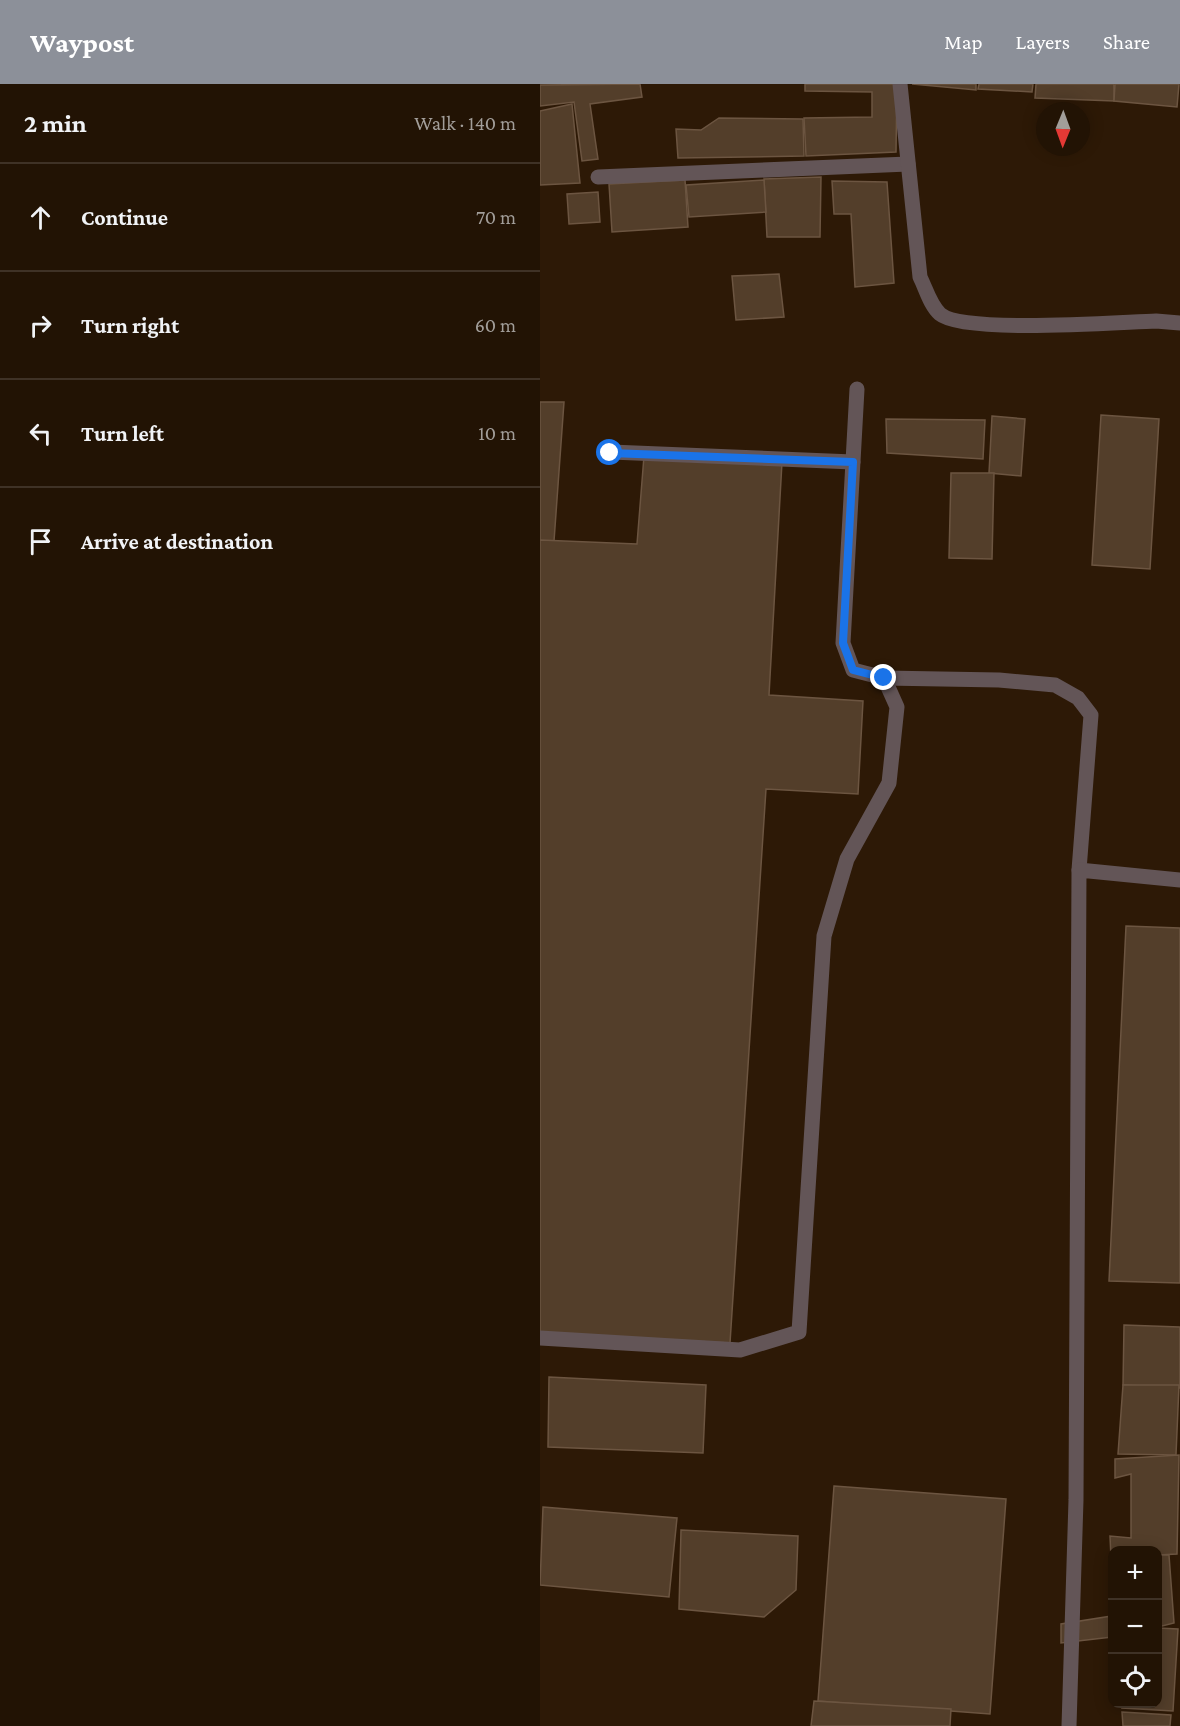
<!DOCTYPE html>
<meta charset="utf-8">
<style>
:root{--surface:#221304;--page:#2a1c0e;--text:#f1f3f6;--muted:#a29e9a;--line:#3f3226;--accent:#8c9099}
body{margin:0;font-family:"Crimson Pro",serif;background:var(--page);color:var(--text)}
.controls{position:absolute;right:18px;bottom:18px;display:grid;overflow:hidden;border-radius:12px;box-shadow:0 3px 15px #0003}
.controls button{width:54px;height:54px;display:grid;place-items:center;padding:0;border:0;border-bottom:2px solid var(--line);background:var(--surface);color:var(--text);font:30px sans-serif}
.compass{position:absolute;left:496px;top:18px;width:54px;height:54px;border-radius:50%;background:var(--surface);box-shadow:0 3px 15px #0003;rotate:181deg}
.stop{position:absolute;width:18px;height:18px;margin:-14px;border:4px solid #1a73e8;border-radius:50%;background:#fff}
.stop.end{background:#1a73e8;border-color:#fff;box-shadow:0 2px 6px #0008}
.list{margin:0;padding:0;list-style:none}
h2{display:flex;justify-content:space-between;align-items:center;height:78px;margin:0;padding:0 24px;font-size:26px}
h2 small{font-size:20px;font-weight:400;color:var(--muted)}
.list li{display:grid;grid-template-columns:39px 1fr auto;gap:18px;align-items:center;box-sizing:border-box;height:108px;padding:0 24px;border-top:2px solid var(--line)}
.list b{display:block;font-size:22px;white-space:nowrap}
.list em{font-size:20px;font-style:normal;color:var(--muted)}
.icon{flex:none;width:33px;height:33px;fill:none;stroke:currentColor;stroke-width:2;stroke-linecap:round;stroke-linejoin:round}
.map{position:relative;flex:none;width:640px;height:1642px;overflow:hidden}
header{display:flex;align-items:center;gap:36px;box-sizing:border-box;height:84px;padding:0 30px;background:var(--accent);color:#fff}
header strong{font-size:28px}
nav{display:flex;gap:33px;margin-inline-start:auto;font-size:21px}
main{display:flex}
aside{flex:1;background:var(--surface)}
.map>svg:first-child{display:block}
</style>
<header>
<strong>Waypost</strong>
<nav><a>Map</a><a>Layers</a><a>Share</a></nav>
</header>
<main>
<aside>
<h2>2 min<small>Walk · 140 m</small></h2>
<ul class="list">
<li><svg class="icon" aria-label="ahead" viewBox="0 0 24 24"><path d="M12 20V5M6 11l6-6 6 6"/></svg><div><b>Continue</b></div><em>70 m</em></li>
<li><svg class="icon" aria-label="right" viewBox="0 0 24 24"><path d="M7 20v-9h11M14 6l5 5-5 5"/></svg><div><b>Turn right</b></div><em>60 m</em></li>
<li><svg class="icon" aria-label="left" viewBox="0 0 24 24"><path d="M17 20v-9H6M10 6l-5 5 5 5"/></svg><div><b>Turn left</b></div><em>10 m</em></li>
<li><svg class="icon" aria-label="arrive" viewBox="0 0 24 24"><path d="M6 21V4h12l-3 4 3 4H6"/></svg><div><b>Arrive at destination</b></div></li>
</ul>
</aside>
<div class="map">
<svg width="640" height="1642" viewBox="0 0 640 1642">
<rect width="100%" height="100%" fill="#2d1906"/>
<g fill="#533e2a" stroke="#6c5541" stroke-width="1.5">
<polygon points="100,0 102,13 50,20 58,75 42,77 34,18 0,22 0,1"/>
<polygon points="265,0 357,0 356,68 266,72 264,34 332,33 332,8 265,7"/>
<polygon points="372,0 436,0 436,6"/>
<polygon points="439,0 493,0 492,8 438,5"/>
<polygon points="496,0 574,0 574,17 495,14"/>
<polygon points="575,0 639,0 637,23 574,17"/>
<polygon points="32,20 40,99 0,101 0,27"/>
<polygon points="179,34 263,35 264,72 138,74 136,45 161,46"/>
<polygon points="281,93 280,153 227,153 224,95"/>
<polygon points="145,96 148,143 72,148 69,100"/>
<polygon points="224,96 226,128 149,133 146,101"/>
<polygon points="292,97 347,98 354,199 315,203 311,130 294,130"/>
<polygon points="58,108 60,138 29,140 27,110"/>
<polygon points="239,190 244,233 196,236 192,192"/>
<polygon points="0,318 24,318 13,471 0,470"/>
<polygon points="561,331 619,335 610,485 552,481"/>
<polygon points="452,332 485,335 481,392 449,389"/>
<polygon points="346,335 445,336 443,375 347,369"/>
<polygon points="104,372 242,378 229,611 323,617 318,710 226,705 190,1259 0,1249 0,456 97,460"/>
<polygon points="411,389 454,389 452,475 409,474"/>
<polygon points="586,842 640,844 640,1199 569,1197"/>
<polygon points="584,1241 640,1243 640,1304 583,1301"/>
<polygon points="9,1293 166,1301 163,1369 8,1363"/>
<polygon points="583,1301 639,1301 636,1371 578,1370"/>
<polygon points="639,1371 637,1470 618,1471 618,1466 572,1466 571,1474 570,1452 591,1454 591,1390 575,1394 575,1375"/>
<polygon points="294,1402 466,1415 450,1630 278,1617"/>
<polygon points="3,1423 137,1434 129,1513 0,1501"/>
<polygon points="141,1446 258,1452 256,1506 224,1533 139,1525"/>
<polygon points="618,1471 629,1471 634,1539 618,1543"/>
<polygon points="572,1532 572,1553 521,1559 521,1540"/>
<polygon points="618,1544 638,1545 633,1627 582,1624 583,1620 618,1620"/>
<polygon points="274,1617 411,1625 410,1642 271,1642"/>
<polygon points="582,1628 631,1631 630,1642 583,1642"/>
</g>
<g fill="none" stroke-linecap="round" stroke-linejoin="round">
<g stroke="#635557" stroke-width="15">
<polyline points="58,93 368,80"/>
<polyline points="71,368 313,378"/>
<polyline points="344,594 459,596 515,601 538,614 551,631 539,786"/>
<polyline points="0,1254 200,1266 259,1248 284,852 307,775 349,699 357,623 344,594 313,586 303,559 317,305"/>
</g>
<g stroke="#635557" stroke-width="15">
<path d="M360 0 380 193C386 205 390 221 400 230 423 250 579 238 616 237L640 239"/>
<polyline points="529,1642 536,1416 539,786 640,796"/>
</g>
</g>
<g fill="none" stroke-linecap="round" stroke-linejoin="round">
<polyline stroke="#1a73e8" stroke-width="8" points="70,369 313,378 303,559 313,586 344,594"/>
</g>
</svg>
<div class="controls">
<button>+</button>
<button>−</button>
<button><svg class="icon" aria-label="locate" viewBox="0 0 24 24"><circle cx="12" cy="12" r="6"/><path d="M12 2v4M12 18v4M2 12h4M18 12h4"/></svg></button>
</div>
<svg class="compass" viewBox="-18 -18 36 36"><path d="M0-13l5 13h-10z" fill="#e53935"/><path d="M0 13l5-13h-10z" fill="#a29e9a"/></svg>
<div class="stop" style="left:70px;top:369px"></div>
<div class="stop end" style="left:344px;top:594px"></div>
</div>
</main>
